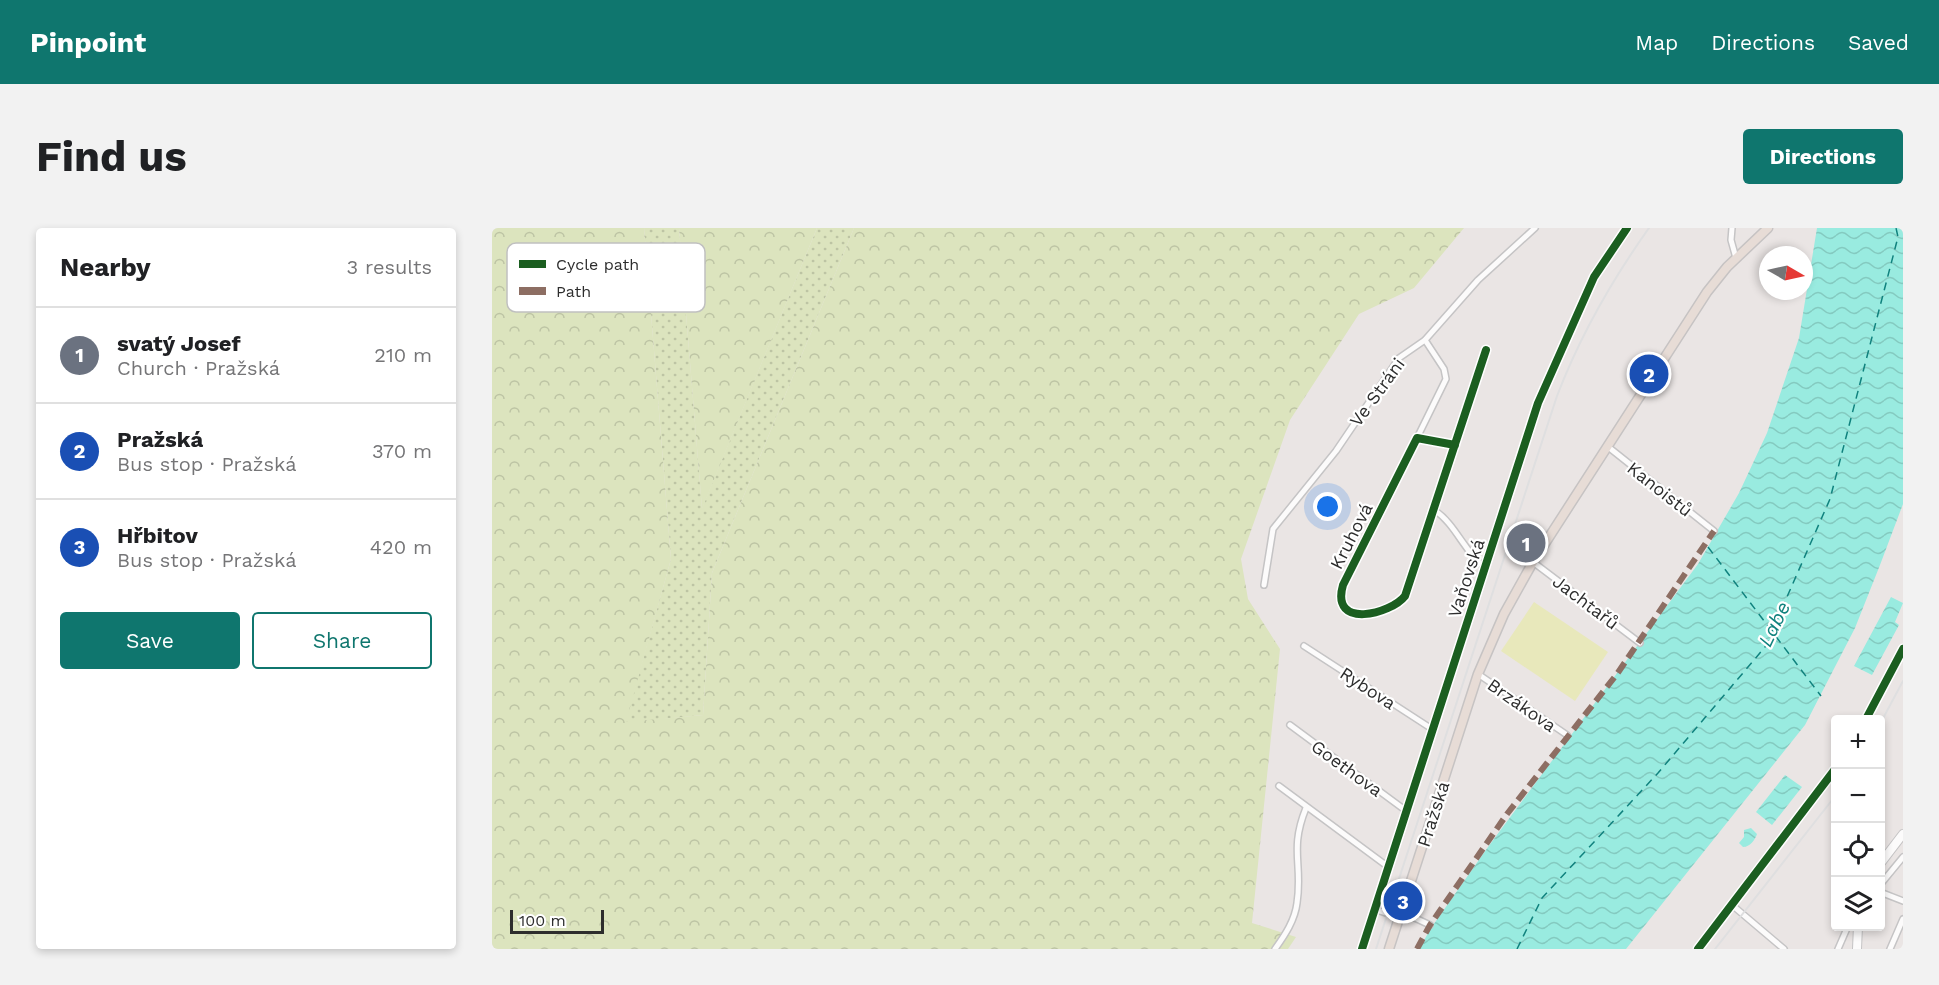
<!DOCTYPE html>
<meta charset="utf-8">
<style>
:root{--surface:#fff;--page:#f2f2f2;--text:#202124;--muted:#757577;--line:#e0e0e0;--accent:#0f766e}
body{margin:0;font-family:"Work Sans",sans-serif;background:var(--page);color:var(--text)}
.controls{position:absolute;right:18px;bottom:18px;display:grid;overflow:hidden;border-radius:6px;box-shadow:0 3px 9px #0003}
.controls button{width:54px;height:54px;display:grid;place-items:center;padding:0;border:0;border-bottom:2px solid var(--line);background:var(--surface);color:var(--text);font:30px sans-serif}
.compass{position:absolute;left:1267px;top:18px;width:54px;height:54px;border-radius:50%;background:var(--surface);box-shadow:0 3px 9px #0003;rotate:99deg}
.scale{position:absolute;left:18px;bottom:15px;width:94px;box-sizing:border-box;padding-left:6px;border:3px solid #2d2d2d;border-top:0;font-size:16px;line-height:21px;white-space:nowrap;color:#2d2d2d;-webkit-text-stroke:4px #fff;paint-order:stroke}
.you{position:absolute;left:836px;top:279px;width:21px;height:21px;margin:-15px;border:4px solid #fff;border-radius:50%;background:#1a73e8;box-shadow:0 0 0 9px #1a73e833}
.badge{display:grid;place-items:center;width:39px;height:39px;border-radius:50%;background:var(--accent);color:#fff;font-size:20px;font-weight:700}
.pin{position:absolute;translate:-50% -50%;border:3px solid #fff;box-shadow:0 2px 6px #0006}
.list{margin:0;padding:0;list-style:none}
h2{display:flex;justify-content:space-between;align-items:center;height:78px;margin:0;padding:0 24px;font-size:26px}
h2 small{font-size:20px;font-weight:400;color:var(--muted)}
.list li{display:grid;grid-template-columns:39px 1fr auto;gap:18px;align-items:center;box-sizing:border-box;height:96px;padding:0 24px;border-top:2px solid var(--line)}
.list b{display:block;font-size:22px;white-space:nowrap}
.list p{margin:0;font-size:20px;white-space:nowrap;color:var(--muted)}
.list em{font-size:20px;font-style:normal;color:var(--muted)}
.actions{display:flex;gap:12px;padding:18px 24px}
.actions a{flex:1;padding:14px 0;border:2px solid var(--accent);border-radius:6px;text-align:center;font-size:21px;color:var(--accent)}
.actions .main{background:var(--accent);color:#fff}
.icon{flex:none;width:33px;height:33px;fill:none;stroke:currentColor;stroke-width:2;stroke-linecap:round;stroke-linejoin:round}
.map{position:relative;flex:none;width:1411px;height:721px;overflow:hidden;border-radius:6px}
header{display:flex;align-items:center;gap:36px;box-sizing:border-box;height:84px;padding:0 30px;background:var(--accent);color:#fff}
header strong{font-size:28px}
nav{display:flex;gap:33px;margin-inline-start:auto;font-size:21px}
.intro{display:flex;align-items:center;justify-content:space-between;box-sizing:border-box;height:144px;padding:0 36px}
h1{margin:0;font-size:42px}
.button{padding:15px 27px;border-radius:6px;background:var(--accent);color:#fff;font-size:21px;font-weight:700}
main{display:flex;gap:36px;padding:0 36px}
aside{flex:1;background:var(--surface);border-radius:6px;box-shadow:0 3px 9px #0003}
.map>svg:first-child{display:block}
</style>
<header>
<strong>Pinpoint</strong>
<nav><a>Map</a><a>Directions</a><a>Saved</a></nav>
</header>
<div class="intro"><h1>Find us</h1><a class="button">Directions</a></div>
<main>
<aside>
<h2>Nearby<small>3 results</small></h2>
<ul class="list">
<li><span class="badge" style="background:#6b7280">1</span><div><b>svatý Josef</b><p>Church · Pražská</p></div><em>210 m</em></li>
<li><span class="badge" style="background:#1a4fb4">2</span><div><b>Pražská</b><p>Bus stop · Pražská</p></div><em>370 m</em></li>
<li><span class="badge" style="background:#1a4fb4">3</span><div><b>Hřbitov</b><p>Bus stop · Pražská</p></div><em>420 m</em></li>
</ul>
<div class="actions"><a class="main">Save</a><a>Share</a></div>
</aside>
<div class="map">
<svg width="1411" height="721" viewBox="0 0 1411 721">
<defs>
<pattern id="grass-dots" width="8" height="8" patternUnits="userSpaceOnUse" patternTransform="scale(1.5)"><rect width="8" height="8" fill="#dce4be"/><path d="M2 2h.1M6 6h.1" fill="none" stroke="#bdc4a4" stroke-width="1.8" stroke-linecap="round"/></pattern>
<pattern id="forest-crowns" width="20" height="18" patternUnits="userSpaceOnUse" patternTransform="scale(1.5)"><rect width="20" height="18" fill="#dce4be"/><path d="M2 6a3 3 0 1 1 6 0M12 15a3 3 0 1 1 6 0" fill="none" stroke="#bdc4a4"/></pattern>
<pattern id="water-waves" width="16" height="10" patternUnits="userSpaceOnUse" patternTransform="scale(1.5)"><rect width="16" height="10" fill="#99ebe0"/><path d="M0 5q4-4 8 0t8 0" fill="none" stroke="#84cac0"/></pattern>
</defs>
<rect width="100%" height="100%" fill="#eae5e4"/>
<polygon fill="url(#grass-dots)" points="152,0 187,0 210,280 325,0 362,0 220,345 211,487 133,495 179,331"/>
<g fill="url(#forest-crowns)">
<polygon points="0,0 152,0 179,331 134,494 211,487 220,345 362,0 972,0 922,60 867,86 798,192 749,331 756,371 788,421 760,695 804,709 796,721 0,721"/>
<polygon points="187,0 325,0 210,281"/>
</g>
<polygon fill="#e8e8bb" points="1042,374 1116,424 1083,473 1009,423"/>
<g fill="url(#water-waves)">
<polygon points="1325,0 1411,0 1411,276 1388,337 1363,400 1313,497 1134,721 927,721 939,700 996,619 1206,336 1247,265 1275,205 1307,110"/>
<polygon points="1399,369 1411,375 1403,394 1407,397 1380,447 1362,438"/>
<polygon points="1293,547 1310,559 1280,597 1264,584"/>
<path d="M1259 600 1265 606C1263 612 1258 619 1251 619L1247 615 1252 609V602Z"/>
</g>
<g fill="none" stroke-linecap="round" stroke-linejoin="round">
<g stroke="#10827e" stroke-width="1.5" stroke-dasharray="8 6" stroke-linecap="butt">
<polyline points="1216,319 1329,468"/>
<polyline points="1025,721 1050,670 1166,545 1273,419 1338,271 1406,9 1404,0"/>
</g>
<defs>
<g id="street">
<polyline points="1240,0 1239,12 1244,30"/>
<polyline points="925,210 954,151 952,141 933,112"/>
<path d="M963 217 925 210 851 357C838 402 899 386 913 368L994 122"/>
<polyline points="1115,218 1222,303"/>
<path d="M942 282C964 296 972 324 993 340"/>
<polyline points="1041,334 1148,415"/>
<polyline points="772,357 781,301 844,223 907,130 933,112 986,52 1043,0"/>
<polyline points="812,418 940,501"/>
<polyline points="986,446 1075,507"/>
<polyline points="1374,491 1411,421"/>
<polyline points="798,497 913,582"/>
<polyline points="787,558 895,638"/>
<polyline points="1388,657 1411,629"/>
<polyline points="1388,664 1411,673"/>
<polyline points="1240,677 1292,721"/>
<polyline points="882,681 908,690"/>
<polyline points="910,684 938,697"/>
<path d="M783 721C793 707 803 692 805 675 811 636 797 622 814 580"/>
<polyline points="870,721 1046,175 1102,49 1135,0"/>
<polyline points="1206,721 1344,540"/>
<polyline points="1346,721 1356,698"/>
<polyline points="1398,721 1411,691"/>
</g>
<g id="secondary">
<polyline points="1388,636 1411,606"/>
<polyline points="1365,721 1366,698"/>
</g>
<polyline id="primary" points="897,721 986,446 1012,386 1041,334 1215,64 1235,39 1276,0"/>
</defs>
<use href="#street" stroke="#c5c4c5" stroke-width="8"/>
<use href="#secondary" stroke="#c5c4c5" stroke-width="10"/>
<use href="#primary" stroke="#c6c3c3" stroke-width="11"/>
<use href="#street" stroke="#fcfbfb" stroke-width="5"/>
<use href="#secondary" stroke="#fcfbfb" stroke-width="8"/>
<use href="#primary" stroke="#e7dcd6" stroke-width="8"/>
<g stroke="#dfdfe0" stroke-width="2">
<polyline points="1388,496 1411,453"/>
<path d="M884 721 1065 168C1088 108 1120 52 1157 0"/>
<polyline points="1223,721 1344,567"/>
</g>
<polyline stroke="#8d6e63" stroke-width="6" stroke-dasharray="12 6" stroke-linecap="butt" points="925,721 938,697 1015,586 1125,446 1222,303"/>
<defs>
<g id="cycleway">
<path d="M963 217 925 210 851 357C838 402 899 386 913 368L994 122"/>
<polyline points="1374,491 1411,421"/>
<polyline points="870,721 1046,175 1102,49 1135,0"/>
<polyline points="1206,721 1344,540"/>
</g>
</defs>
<use href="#cycleway" stroke="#fff" stroke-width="11"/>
<use href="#cycleway" stroke="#1b5e20" stroke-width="8"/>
</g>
<g text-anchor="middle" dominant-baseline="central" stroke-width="4.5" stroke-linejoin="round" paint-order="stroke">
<g font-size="18" fill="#2d2d2d" stroke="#fff">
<text transform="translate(885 164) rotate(-54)">Ve Stráni</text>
<text transform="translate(1168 261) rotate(38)">Kanoistů</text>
<text transform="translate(859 308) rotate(-63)">Kruhová</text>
<text transform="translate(974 350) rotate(-72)">Vaňovská</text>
<text transform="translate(1094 374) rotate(37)">Jachtařů</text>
<text transform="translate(876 460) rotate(33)">Rybova</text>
<text transform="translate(1030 477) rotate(35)">Brzákova</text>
<text transform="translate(855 540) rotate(36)">Goethova</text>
<text transform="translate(941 586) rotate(-72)">Pražská</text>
</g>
<g font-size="20" font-style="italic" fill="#10827e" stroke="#fff">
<text transform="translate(1282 396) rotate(-64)">Labe</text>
</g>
</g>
<rect x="15" y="15" width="198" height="69" rx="9" fill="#fff" stroke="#c0c0c0" stroke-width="1.5"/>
<rect x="27" y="32" width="27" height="8" fill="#1b5e20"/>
<rect x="27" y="59" width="27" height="8" fill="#8d6e63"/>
<g font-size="16" fill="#2d2d2d">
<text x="64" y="42">Cycle path</text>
<text x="64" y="69">Path</text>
</g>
</svg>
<div class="controls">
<button>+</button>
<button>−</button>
<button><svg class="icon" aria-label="locate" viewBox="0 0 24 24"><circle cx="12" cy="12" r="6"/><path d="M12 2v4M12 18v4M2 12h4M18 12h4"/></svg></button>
<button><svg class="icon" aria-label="layers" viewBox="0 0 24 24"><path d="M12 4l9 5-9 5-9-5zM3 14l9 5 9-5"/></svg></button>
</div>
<svg class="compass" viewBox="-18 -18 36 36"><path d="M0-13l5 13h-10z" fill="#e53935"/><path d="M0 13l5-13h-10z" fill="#757577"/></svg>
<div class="scale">100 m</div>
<div class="you"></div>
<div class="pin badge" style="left:1034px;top:315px;background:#6b7280">1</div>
<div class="pin badge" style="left:1157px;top:146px;background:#1a4fb4">2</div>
<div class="pin badge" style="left:911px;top:673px;background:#1a4fb4">3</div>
</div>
</main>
